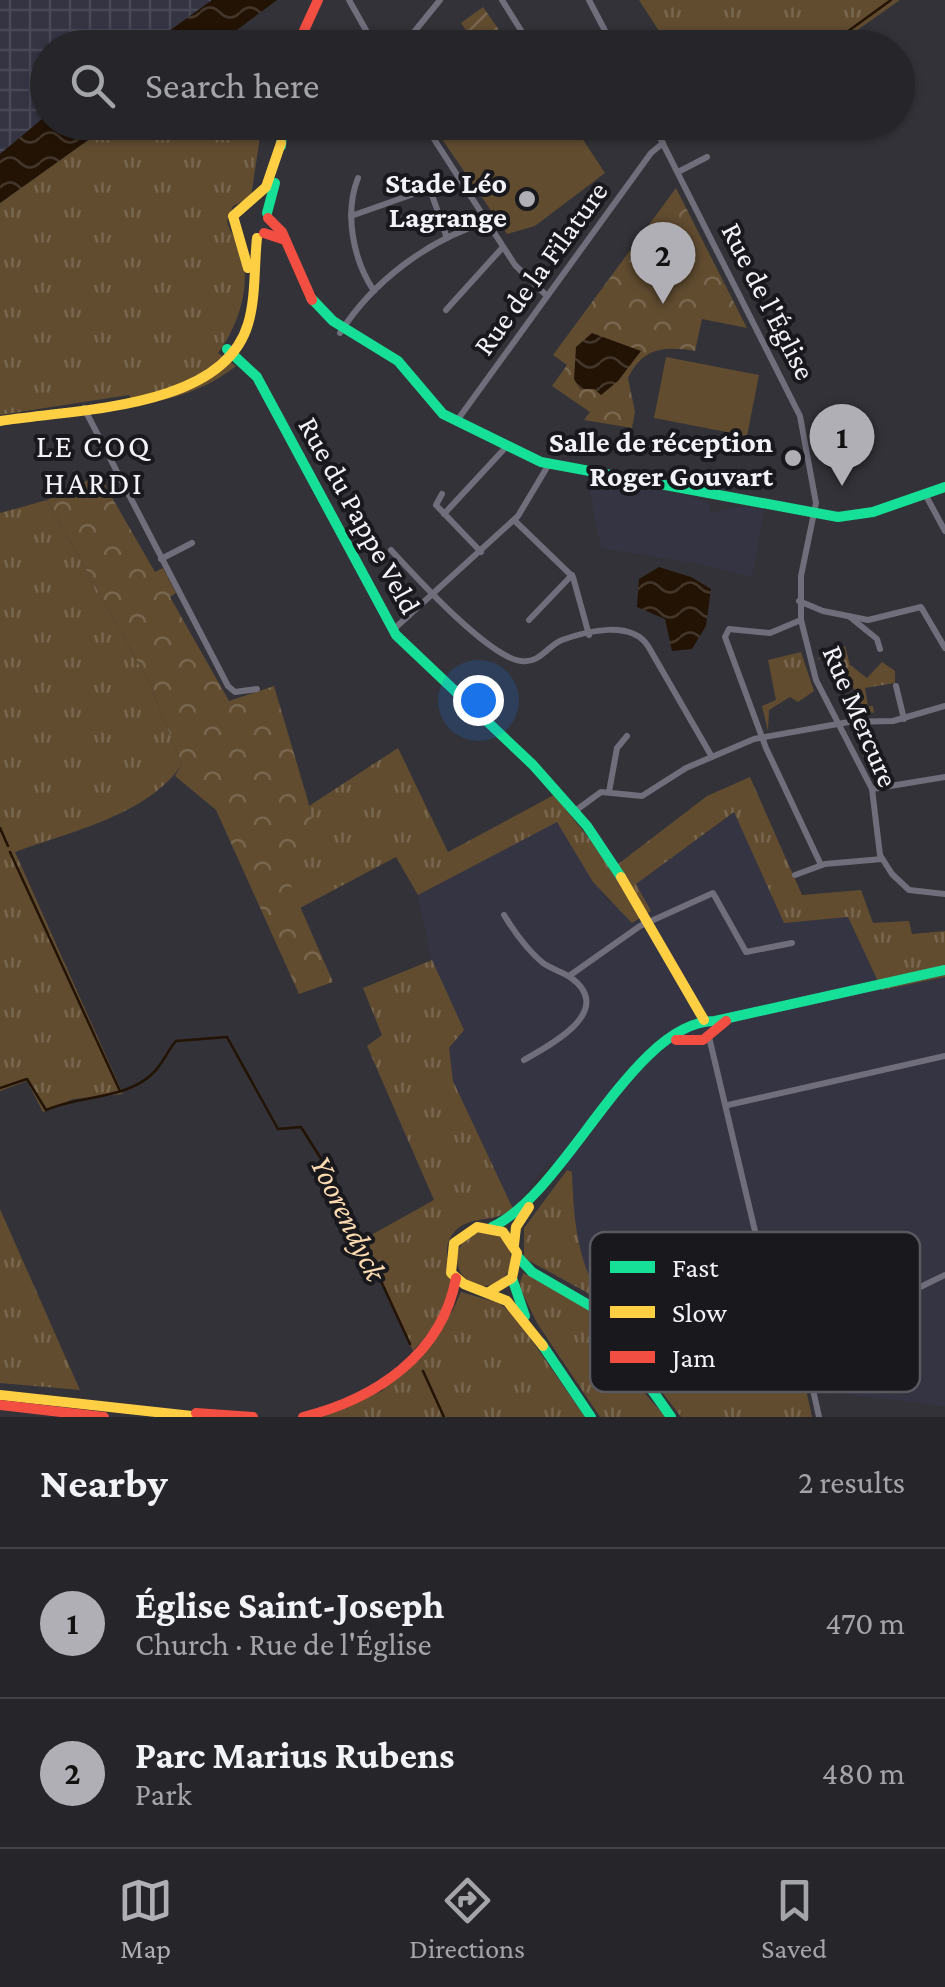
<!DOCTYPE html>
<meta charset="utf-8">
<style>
:root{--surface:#26262a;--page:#323236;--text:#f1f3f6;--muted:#a4a5a8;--line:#424347;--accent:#afafb5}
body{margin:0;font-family:"Crimson Pro",serif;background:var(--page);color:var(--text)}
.you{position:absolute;left:478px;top:700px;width:35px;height:35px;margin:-25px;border:8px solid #fff;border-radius:50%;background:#1a73e8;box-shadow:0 0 0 15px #1a73e833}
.badge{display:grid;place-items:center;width:65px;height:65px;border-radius:50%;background:var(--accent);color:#111;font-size:32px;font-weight:700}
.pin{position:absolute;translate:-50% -82px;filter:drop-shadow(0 2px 5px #0008)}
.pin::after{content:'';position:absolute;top:52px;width:35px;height:30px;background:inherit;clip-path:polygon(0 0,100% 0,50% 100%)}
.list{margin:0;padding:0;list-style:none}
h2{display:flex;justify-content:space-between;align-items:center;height:130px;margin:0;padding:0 40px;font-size:42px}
h2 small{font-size:32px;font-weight:400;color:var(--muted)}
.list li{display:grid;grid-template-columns:65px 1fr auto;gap:30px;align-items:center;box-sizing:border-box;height:150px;padding:0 40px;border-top:2px solid var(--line)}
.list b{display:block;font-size:38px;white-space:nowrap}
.list p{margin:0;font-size:32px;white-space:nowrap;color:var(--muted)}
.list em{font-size:32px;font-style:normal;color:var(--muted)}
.icon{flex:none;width:55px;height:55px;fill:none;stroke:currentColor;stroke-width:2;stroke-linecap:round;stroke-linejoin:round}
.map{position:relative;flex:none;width:945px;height:1417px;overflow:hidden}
.search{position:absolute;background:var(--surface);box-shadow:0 2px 8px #0004;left:30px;right:30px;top:30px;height:110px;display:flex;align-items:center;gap:25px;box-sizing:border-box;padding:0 35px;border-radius:55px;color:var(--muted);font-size:38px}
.sheet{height:430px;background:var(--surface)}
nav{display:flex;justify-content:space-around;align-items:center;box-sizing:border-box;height:140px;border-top:2px solid var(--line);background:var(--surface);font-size:28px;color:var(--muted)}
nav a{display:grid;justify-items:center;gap:5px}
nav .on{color:var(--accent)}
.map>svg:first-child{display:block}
</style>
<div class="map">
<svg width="945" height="1417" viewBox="0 0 945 1417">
<defs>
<pattern id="industrial-grid" width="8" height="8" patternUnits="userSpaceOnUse" patternTransform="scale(2.5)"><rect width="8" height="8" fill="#353443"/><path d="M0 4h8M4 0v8" fill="none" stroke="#494856"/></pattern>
<pattern id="grass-tufts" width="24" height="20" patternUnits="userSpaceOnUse" patternTransform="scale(2.5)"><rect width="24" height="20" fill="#614c30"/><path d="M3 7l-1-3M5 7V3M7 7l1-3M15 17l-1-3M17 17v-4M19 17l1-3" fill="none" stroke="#78664f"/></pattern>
<pattern id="forest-crowns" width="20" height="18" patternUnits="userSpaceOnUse" patternTransform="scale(2.5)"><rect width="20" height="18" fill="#614c30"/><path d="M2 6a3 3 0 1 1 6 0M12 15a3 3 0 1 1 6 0" fill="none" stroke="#78664f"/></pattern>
<pattern id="garden-furrows" width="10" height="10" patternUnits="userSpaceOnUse" patternTransform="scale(2.5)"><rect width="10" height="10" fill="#614c30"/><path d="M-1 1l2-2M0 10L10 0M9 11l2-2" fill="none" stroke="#78664f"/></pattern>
<pattern id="water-waves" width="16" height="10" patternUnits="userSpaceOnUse" patternTransform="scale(2.5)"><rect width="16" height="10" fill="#231305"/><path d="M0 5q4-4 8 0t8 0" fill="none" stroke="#43362a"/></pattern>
</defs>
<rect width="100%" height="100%" fill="#323238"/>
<g fill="#353443">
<polygon points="587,478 691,496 710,504 711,513 744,506 764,510 752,577 695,563 601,548"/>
<polygon points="735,812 784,923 848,917 882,990 945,977 945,1406 808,1390 795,1339 633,1354 581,1265 574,1228 572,1172 549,1161 513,1209 453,1081 449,1048 464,1030 434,972 418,895 557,821 608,902"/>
</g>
<polygon fill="url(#industrial-grid)" points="0,0 212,0 147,47 48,48 47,115 0,154"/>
<g fill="url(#grass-tufts)">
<polygon points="639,0 900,0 833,47 670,48"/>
<path d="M112 123H262L251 197 233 206 227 221C229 231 234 234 238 243 254 279 240 323 218 353L236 366C204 391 175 398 135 406L129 395 0 415V203Z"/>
<path d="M47 500 149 682 182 764C149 815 69 832 15 852L123 1094 73 1099 43 1112 27 1081 0 1091V513Z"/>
<polygon points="845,646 850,665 867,678 882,662 895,671 895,683 865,688 868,706 873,706 874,713 864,712 864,717 845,714 862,705 837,655 815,660"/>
<polygon points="801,652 814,691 798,702 790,697 769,710 768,731 762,706 776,700 768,660"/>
<polygon points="398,748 448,852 554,795 613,868 707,796 750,777 802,895 861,890 873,923 909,921 912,934 945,931 945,977 882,990 848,917 784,923 734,812 636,884 651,911 632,923 593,882 557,822 418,895 396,857 300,908 280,863 316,849 309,806"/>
<path d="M432 960 464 1030 449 1048 453 1081 513 1209C496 1223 470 1215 455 1231 439 1250 452 1263 451 1283 450 1308 429 1333 413 1351L362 1240 434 1200 367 1046 382 1035 363 988Z"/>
<path d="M567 1170 572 1172C574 1229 578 1259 605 1310L586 1292 524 1258V1228Z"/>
<polygon points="0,1209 80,1390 0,1383"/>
<circle cx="484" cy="1259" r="27"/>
<polygon points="523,1273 583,1301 609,1333 638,1386 666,1417 600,1417 537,1323 519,1286"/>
<polygon points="461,1292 499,1303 515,1316 585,1417 321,1417 382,1391 452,1312"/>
<polygon points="754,1296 773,1328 795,1339 812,1417 681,1417 633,1354"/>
</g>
<g fill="url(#forest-crowns)">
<path d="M676 188 747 328 702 319 695 351C665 346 643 347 628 378L635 412 632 428 584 420 590 412 552 386 567 365 553 355Z"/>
<polygon points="99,475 155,572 163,568 176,593 170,597 229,701 274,686 308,801 317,849 281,863 333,982 299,994 216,810 175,776 182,764 149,682 47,500"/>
</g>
<polygon fill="url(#garden-furrows)" points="483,7 511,47 478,47 461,23"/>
<g fill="#614c30">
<polygon points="531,122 572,123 605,173 535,226 507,234 431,123"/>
<polygon points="666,357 759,375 747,436 654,418"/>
</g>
<g fill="url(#water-waves)">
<polygon points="212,0 277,0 214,47 147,47"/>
<polygon points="47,115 48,122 112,123 0,203 0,154"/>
<polygon points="592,333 641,351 618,381 601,395 594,389 580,389 574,379 576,347"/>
<polygon points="659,567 691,577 711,589 706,626 692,649 672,651 665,619 637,607 639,579"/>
</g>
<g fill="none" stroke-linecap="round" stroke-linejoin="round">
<g stroke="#231305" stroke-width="2.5">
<polyline points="825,48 891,0"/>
<polyline points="0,828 8,846"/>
<polyline points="10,852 120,1091"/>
<path d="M0 1088 27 1079 46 1110C79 1095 125 1100 152 1074 163 1064 167 1051 176 1041L227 1037 278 1129 301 1127 335 1181 410 1344"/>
<polyline points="423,1371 444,1417"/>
</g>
<g stroke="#706e7b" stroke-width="6">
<polyline points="349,0 376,48"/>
<polyline points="502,0 527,40"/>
<polyline points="589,0 614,48"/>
<polyline points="401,48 440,0"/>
<polyline points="598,48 610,40"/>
<polyline points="423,122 515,265 547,296"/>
<polyline points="652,122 800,416 816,503 801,576 801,620 816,680 872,789 880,855 892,874 909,890 945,894"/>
<polyline points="284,123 347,128 362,122"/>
<polyline points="655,129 668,122"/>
<polyline points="590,135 614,122"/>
<polyline points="678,172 707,157"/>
<path d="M358 178C344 213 353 260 374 291"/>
<polyline points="351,216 425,190 432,195 447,238"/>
<polyline points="446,310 503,247"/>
<path d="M340 333C372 282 429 239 487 222"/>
<polyline points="84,408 228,686 235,692 257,689"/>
<polyline points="456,422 651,153 663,143"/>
<polyline points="442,494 436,505 481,552"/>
<polyline points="925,494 945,531"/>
<polyline points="444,514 507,446"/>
<polyline points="514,520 573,577 589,635"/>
<path d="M391 550C415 576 488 657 521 661 540 664 547 646 562 640 587 631 631 620 648 646L712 757"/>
<polyline points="161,559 192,543"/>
<polyline points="799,601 823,611 868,620 921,607 945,648"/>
<polyline points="850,617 877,639 880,649"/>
<polyline points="529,620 572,575"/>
<polyline points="801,620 770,633 729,629 725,637 766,748 821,865"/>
<polyline points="394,629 518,516 549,464"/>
<polyline points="896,686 904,719"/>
<polyline points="872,789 945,777"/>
<polyline points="609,792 617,748 627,736"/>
<polyline points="575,811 601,792 642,796 686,768 754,739 849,722 893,721 945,706"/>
<polyline points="795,875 825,864 882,859"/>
<path d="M504 915C515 933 527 950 543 963 552 969 562 972 570 977 618 1011 548 1046 524 1060"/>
<polyline points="569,976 640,926 713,893 746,952 792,943"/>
<polyline points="709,1037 773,1307 783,1325 801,1335 819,1417"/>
<polyline points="728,1105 945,1056"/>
<polyline points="801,1335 824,1334 945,1275"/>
</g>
<g stroke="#16e098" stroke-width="10">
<polyline points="281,146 283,122"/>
<polyline points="267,213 275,183"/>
<polyline points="311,298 333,321 398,361 443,414 541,462 838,517 873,512 945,487"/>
<polyline points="227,349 257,377 396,635 533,765 587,826 621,877"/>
<path d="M492 1227C567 1192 633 1021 715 1021L945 970"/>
<polyline points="517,1256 532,1272 594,1308 671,1417"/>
<polyline points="512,1278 525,1316"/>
<polyline points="541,1343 591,1417"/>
</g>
<g stroke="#ffcf43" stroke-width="10">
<polyline points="248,268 233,216 266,187 281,143"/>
<path d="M0 421C74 409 223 410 248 324 256 298 254 265 257 238"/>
<polyline points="621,877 704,1020"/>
<polyline points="514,1245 516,1227 529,1207"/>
<polyline points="489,1292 512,1278 517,1253 503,1232 477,1227 454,1243 451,1273 464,1284 507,1301 543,1346"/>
<polyline points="0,1395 201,1417"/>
</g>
<g stroke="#f24e42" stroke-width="10">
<polyline points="296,48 318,0"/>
<polyline points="268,218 282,232 312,300"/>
<polyline points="264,233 282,239"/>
<polyline points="676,1040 703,1040 726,1021"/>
<polyline points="0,1405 104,1417"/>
<polyline points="196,1413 253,1417"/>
<path d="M303 1417C375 1399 442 1355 456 1278"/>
</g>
</g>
<g fill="#afafb5" stroke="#19181d" stroke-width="4">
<circle cx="527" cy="199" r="10"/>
<circle cx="793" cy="458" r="10"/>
</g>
<g text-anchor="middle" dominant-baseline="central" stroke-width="8" stroke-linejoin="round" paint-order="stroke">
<g font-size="30" font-weight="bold" fill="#f2f2f9" stroke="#19181d" text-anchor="end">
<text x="507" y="182">Stade Léo<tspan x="507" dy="34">Lagrange</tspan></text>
<text x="773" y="441">Salle de réception<tspan x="773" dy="34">Roger Gouvart</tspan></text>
</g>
<g font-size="30" fill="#f2f2f9" stroke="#19181d">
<text transform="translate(540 268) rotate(-54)">Rue de la Filature</text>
<text transform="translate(769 301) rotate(63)">Rue de l'Église</text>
<text transform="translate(360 515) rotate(61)">Rue du Pappe Veld</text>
<text transform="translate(861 716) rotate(67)">Rue Mercure</text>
</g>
<g font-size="32" letter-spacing="2.5" fill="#f2f2f9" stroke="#19181d">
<text x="94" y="446">LE COQ<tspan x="94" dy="37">HARDI</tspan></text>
</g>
<g font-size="32" font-style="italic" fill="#fbdaaf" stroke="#19181d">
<text transform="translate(349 1218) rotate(64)">Yoorendyck</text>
</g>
</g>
<rect x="590" y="1232" width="330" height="160" rx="15" fill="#19181d" stroke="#5a595f" stroke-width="2.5"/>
<rect x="610" y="1261" width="45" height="12" fill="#16e098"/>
<rect x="610" y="1306" width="45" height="12" fill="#ffcf43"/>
<rect x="610" y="1351" width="45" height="12" fill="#f24e42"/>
<g font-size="28" fill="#f2f2f9">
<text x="672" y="1277">Fast</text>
<text x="672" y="1322">Slow</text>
<text x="672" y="1367">Jam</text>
</g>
</svg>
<div class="you"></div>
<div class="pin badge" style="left:842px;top:486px">1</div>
<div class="pin badge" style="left:663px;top:304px">2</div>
<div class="search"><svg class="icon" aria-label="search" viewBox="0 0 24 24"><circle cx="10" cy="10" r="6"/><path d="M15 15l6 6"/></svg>Search here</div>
</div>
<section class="sheet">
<h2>Nearby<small>2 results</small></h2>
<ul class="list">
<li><span class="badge">1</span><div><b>Église Saint-Joseph</b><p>Church · Rue de l'Église</p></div><em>470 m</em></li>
<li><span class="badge">2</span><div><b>Parc Marius Rubens</b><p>Park</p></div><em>480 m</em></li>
</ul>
</section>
<nav>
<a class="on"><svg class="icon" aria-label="map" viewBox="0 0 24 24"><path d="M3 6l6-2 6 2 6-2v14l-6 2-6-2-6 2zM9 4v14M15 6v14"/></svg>Map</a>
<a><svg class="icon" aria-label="directions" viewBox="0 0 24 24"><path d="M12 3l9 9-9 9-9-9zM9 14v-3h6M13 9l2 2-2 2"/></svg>Directions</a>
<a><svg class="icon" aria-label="saved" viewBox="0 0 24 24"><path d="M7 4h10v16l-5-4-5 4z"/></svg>Saved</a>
</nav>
